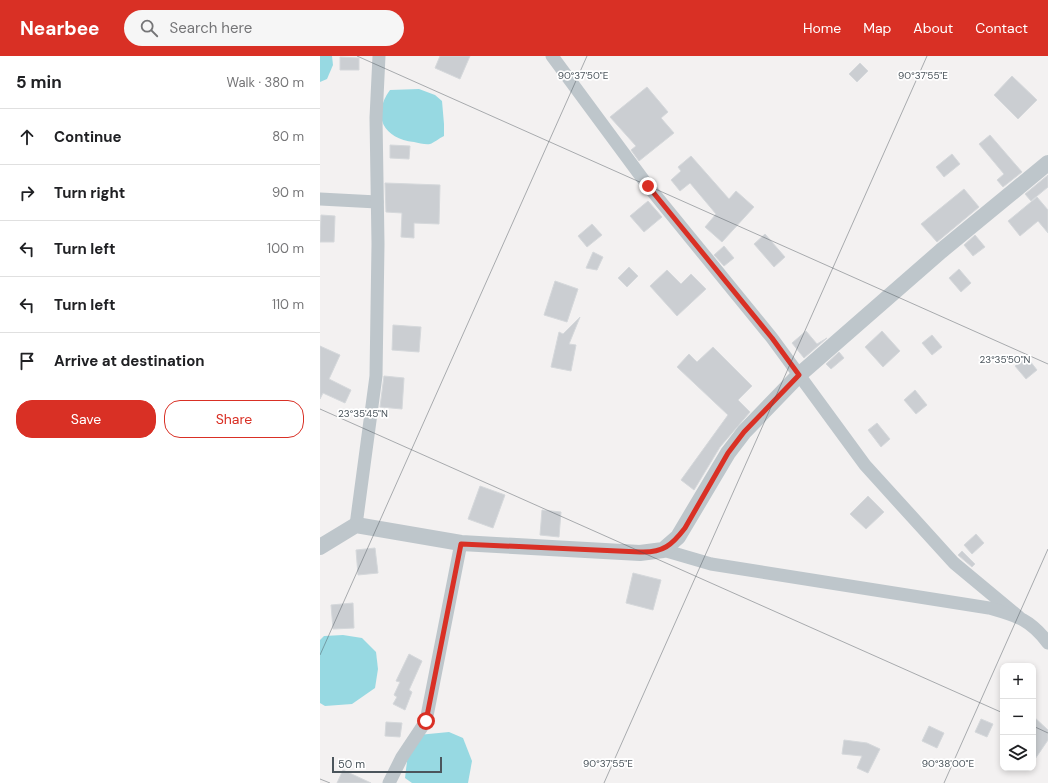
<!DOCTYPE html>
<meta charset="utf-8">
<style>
:root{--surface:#fff;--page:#f6f6f6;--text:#202124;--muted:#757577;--line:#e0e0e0;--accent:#d93025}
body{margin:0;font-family:"DM Sans",sans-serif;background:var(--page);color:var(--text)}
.controls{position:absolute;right:12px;bottom:12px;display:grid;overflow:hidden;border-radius:8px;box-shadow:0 2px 6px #0003}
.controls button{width:36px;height:36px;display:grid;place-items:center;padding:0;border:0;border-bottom:1px solid var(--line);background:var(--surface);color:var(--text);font:20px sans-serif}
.scale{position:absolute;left:12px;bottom:10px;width:110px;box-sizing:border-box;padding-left:4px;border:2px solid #4b555c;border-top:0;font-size:11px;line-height:14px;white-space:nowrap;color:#4b555c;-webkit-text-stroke:3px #fff;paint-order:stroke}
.stop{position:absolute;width:12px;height:12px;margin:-9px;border:3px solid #d93025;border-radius:50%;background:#fff}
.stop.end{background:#d93025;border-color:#fff;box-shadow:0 1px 4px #0008}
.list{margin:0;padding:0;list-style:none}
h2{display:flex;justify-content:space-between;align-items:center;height:52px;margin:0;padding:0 16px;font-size:17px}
h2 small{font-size:13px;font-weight:400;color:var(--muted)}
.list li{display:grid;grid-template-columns:26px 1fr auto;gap:12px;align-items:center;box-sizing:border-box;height:56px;padding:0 16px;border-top:1px solid var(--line)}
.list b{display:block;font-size:15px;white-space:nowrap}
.list em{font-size:13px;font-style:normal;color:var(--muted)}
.actions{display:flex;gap:8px;padding:12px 16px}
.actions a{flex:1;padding:9px 0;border:1px solid var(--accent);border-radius:16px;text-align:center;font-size:14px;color:var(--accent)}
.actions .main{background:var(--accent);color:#fff}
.icon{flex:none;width:22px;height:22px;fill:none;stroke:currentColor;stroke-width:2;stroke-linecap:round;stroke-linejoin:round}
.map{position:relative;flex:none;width:728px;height:727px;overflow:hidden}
header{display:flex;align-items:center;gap:24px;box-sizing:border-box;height:56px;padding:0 20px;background:var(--accent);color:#fff}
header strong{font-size:19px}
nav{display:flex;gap:22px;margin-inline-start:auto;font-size:14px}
.search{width:280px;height:36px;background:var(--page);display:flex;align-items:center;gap:10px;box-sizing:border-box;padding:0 14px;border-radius:22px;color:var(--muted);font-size:15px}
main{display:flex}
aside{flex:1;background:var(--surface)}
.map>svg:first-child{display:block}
</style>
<header>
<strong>Nearbee</strong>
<div class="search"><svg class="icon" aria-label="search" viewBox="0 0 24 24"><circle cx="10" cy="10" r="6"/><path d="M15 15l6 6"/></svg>Search here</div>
<nav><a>Home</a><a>Map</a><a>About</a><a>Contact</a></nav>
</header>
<main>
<aside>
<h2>5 min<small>Walk · 380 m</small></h2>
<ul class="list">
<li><svg class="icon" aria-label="ahead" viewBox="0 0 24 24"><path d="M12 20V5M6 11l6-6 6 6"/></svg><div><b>Continue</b></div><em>80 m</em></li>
<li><svg class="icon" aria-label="right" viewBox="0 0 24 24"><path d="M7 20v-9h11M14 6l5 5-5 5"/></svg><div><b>Turn right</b></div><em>90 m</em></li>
<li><svg class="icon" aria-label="left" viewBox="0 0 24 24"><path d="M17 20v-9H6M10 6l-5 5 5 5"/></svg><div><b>Turn left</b></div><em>100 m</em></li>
<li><svg class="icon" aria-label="left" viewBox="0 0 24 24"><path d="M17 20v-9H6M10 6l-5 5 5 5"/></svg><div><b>Turn left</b></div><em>110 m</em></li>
<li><svg class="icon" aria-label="arrive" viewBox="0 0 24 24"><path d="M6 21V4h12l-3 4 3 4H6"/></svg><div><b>Arrive at destination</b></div></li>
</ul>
<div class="actions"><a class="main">Save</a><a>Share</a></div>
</aside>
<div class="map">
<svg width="728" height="727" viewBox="0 0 728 727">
<rect width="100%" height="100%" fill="#f3f1f1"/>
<g fill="#97d9e2">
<polygon points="0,0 12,0 13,9 7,23 0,26"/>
<path d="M99 33 115 39 122 45 124 68V80C119 82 114 87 110 88 106 89 99 87 94 86 64 83 51 60 70 34Z"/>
<polygon points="23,579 42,582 56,596 58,613 55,632 32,648 5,650 0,647 0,584 4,580"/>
<polygon points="129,676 143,682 152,705 148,727 92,727 85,722 88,697 98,679"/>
</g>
<g fill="#cbced2" stroke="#d5d8db">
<polygon points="120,0 150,0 140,23 115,12"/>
<polygon points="20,1 39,2 39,14 20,14"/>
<polygon points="540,7 548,15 537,26 529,18"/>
<polygon points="692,20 717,44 698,63 674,39"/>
<polygon points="327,31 348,56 341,62 354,77 319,105 311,94 316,90 290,61"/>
<polygon points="670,79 702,116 683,131 677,124 684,118 659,88"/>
<polygon points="70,89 90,90 89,103 70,102"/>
<polygon points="632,98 640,108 624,121 616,111"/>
<polygon points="371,100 409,143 416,135 434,151 402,186 385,171 396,158 370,127 360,135 351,124 361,115 358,111"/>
<polygon points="728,119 728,131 711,145 705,138"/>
<polygon points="65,127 120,129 119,168 94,167 94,182 81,181 82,157 66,156"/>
<polygon points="644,133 659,151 617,186 601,168"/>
<polygon points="717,141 728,154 728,177 718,165 700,180 688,165"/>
<polygon points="328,145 342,161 324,176 310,160"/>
<polygon points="1,159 15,160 14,186 0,186"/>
<polygon points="272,168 282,179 267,191 258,180"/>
<polygon points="445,178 465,201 454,211 434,188"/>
<polygon points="655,179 665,191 653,200 644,189"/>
<polygon points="404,190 414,202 404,210 394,199"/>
<polygon points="273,196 283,201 277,214 266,212"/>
<polygon points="309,211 318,220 307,231 298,222"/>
<polygon points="639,213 651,227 641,236 629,222"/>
<polygon points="347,214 361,228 371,218 386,233 357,260 330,230"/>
<polygon points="235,225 258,233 247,266 224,259"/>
<polygon points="260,261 249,288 256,289 251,315 231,311 239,276 243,278"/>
<polygon points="73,269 101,271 99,296 72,294"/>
<polygon points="486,275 497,288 507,282 484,302 472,287"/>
<polygon points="562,275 580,295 563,311 545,291"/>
<polygon points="612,279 622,291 612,299 602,287"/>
<polygon points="0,290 20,299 9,323 31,334 25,347 3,337 0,343"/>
<polygon points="393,291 432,330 418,344 430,356 400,391 374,434 361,424 408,359 357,311 369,298 377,306"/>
<polygon points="519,296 524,302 511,313 506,308"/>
<polygon points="706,300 717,314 706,323 695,310"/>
<polygon points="64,320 84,322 82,353 60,351"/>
<polygon points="595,334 607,349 596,358 584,344"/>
<polygon points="557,367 570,383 561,391 548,374"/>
<polygon points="160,430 185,439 173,472 148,463"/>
<polygon points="548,440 564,456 546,473 530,458"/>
<polygon points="222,454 241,456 239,481 220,479"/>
<polygon points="656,478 664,487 652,498 644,489"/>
<polygon points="55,492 58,517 38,519 36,494"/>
<polygon points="642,495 655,508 652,511 638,499"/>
<polygon points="313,517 341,524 333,554 306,547"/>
<polygon points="33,547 34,572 13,573 11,549"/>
<polygon points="89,598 102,605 89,634 92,636 85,654 73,648 77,641 74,639 80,626 76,625"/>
<polygon points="713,660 728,674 728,684 713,706"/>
<polygon points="661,663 673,668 667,681 655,676"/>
<polygon points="66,666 82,667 80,681 65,680"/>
<polygon points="609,670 624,677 617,692 602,685"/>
<polygon points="524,684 547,687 560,693 548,717 537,712 542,700 522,698"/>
<polygon points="23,714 51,727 17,727"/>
</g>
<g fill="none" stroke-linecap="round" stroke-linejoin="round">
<g stroke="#bec6cb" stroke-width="13">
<polyline points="232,0 328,130 452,282 545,409 634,507 699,561"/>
<polyline points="0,143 57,146"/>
<polyline points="36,469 56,320 58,188 56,62 59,0"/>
<path d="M343 494 391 508 669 552C697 560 710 563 728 587"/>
<polyline points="69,727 82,701 106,665 141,487"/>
</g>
<polyline stroke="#bec6cb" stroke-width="16" points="0,491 36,469 141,487 320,497 343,494 358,481 408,397 424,376 479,319 621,195 728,107"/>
</g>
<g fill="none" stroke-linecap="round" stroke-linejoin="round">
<path stroke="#d93025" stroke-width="5" d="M106 665 141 488 320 496C343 497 352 489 365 472L408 397 424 376 479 319 452 282 328 130"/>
</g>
<path fill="none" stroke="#4b555c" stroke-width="1" stroke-opacity="0.45" d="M37 0 728 308M0 353 683 657M0 599 267 0M713 670 728 677M0 723 10 727M284 727 607 0M624 727 728 493"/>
<g font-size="10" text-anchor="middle" fill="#4b555c" stroke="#fff" stroke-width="3.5" stroke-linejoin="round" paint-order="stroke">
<text x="263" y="23">90°37'50"E</text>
<text x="603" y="23">90°37'55"E</text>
<text x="685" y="307">23°35'50"N</text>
<text x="43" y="361">23°35'45"N</text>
<text x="288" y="711">90°37'55"E</text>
<text x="628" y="711">90°38'00"E</text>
</g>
</svg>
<div class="controls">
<button>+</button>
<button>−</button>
<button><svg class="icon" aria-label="layers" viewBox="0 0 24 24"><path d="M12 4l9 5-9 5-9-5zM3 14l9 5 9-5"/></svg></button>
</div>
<div class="scale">50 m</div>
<div class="stop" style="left:106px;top:665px"></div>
<div class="stop end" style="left:328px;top:130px"></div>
</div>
</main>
